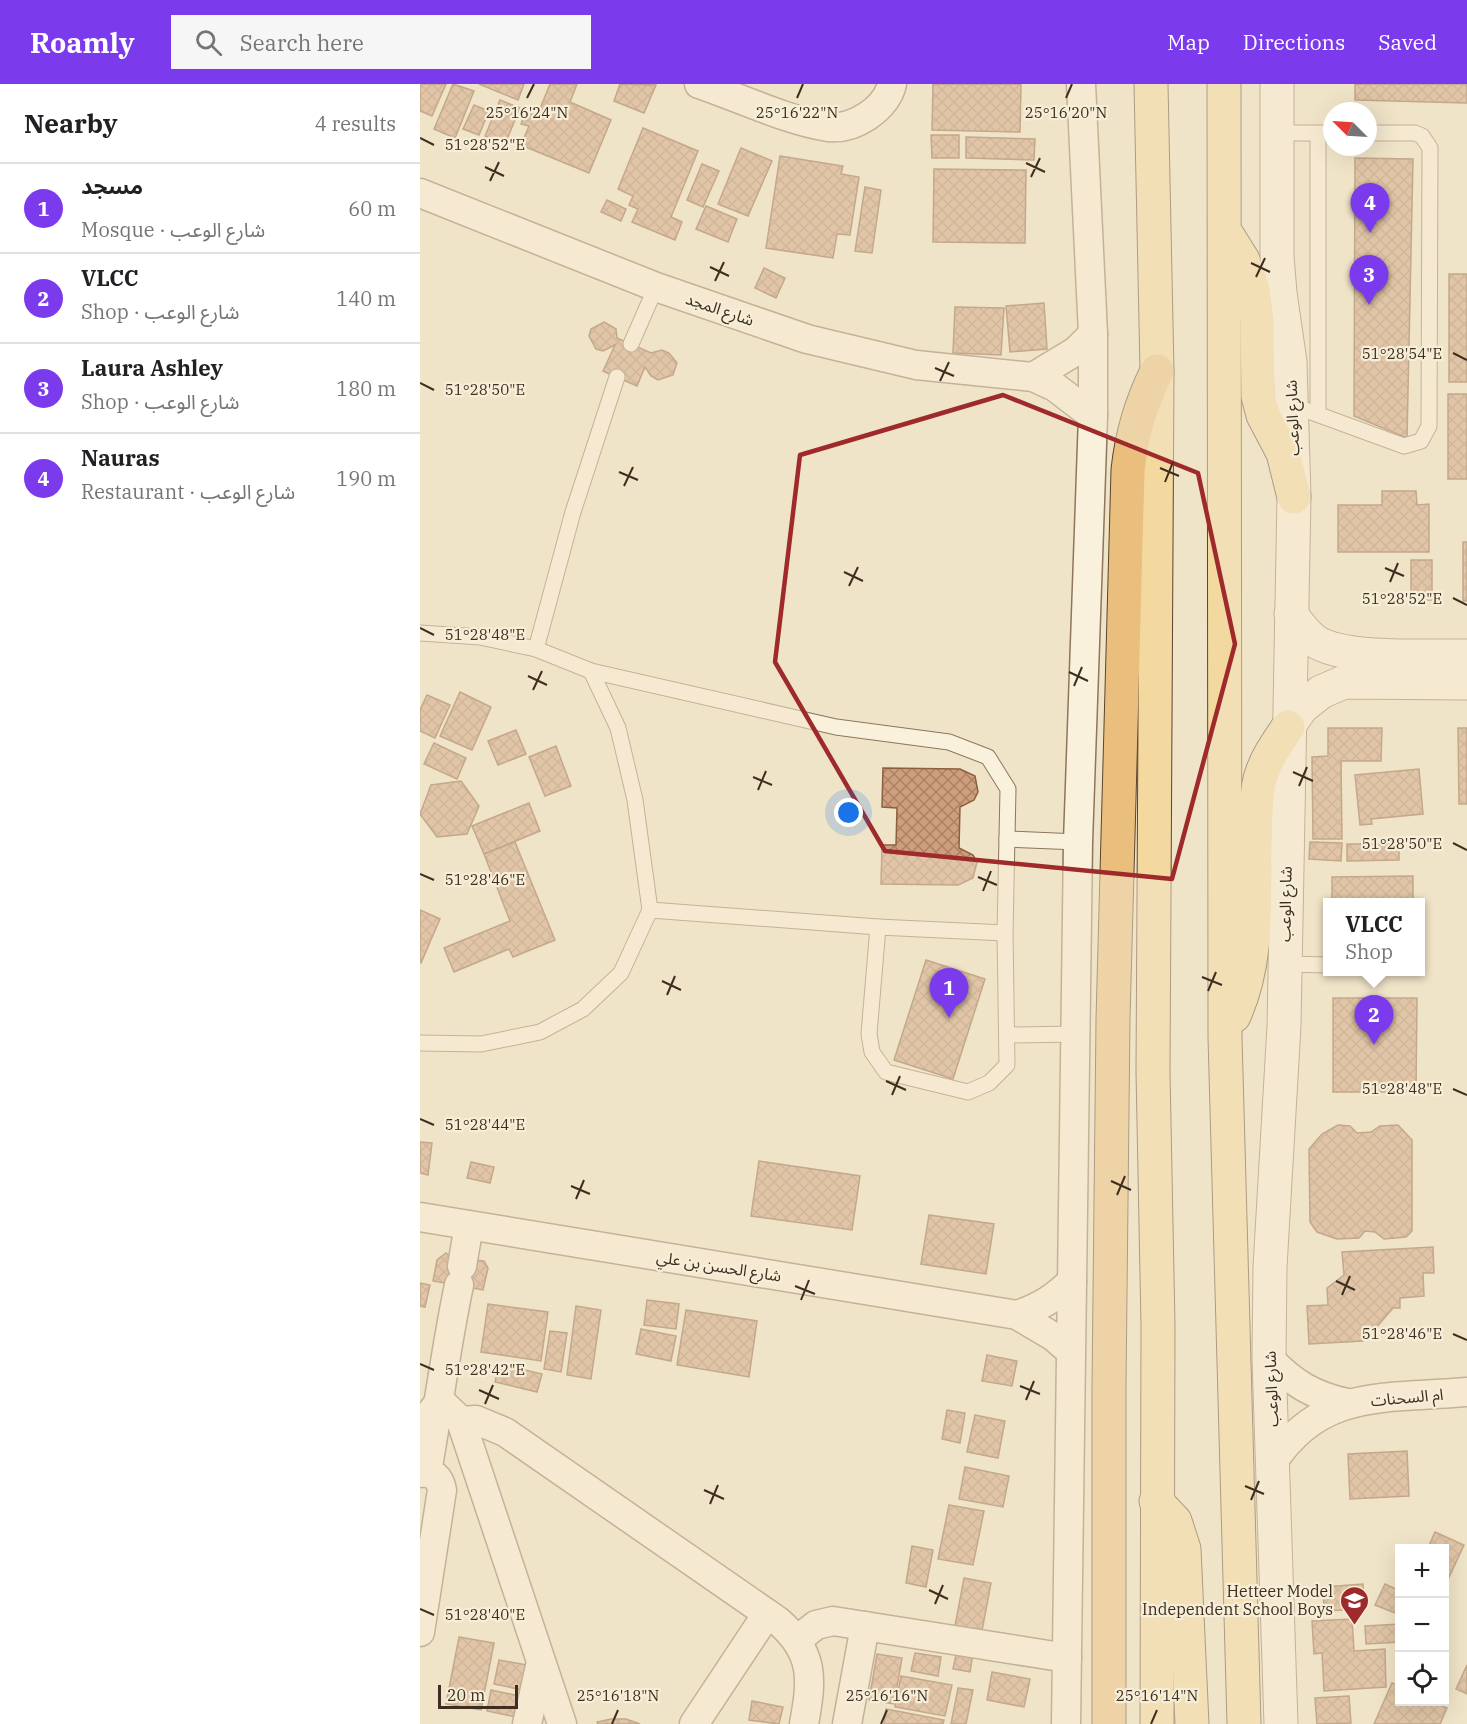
<!DOCTYPE html>
<meta charset="utf-8">
<style>
:root{--surface:#fff;--page:#f6f6f6;--text:#202124;--muted:#757577;--line:#e0e0e0;--accent:#7c3aed}
body{margin:0;font-family:"IBM Plex Serif","Noto Sans Arabic",serif;background:var(--page);color:var(--text)}
.controls{position:absolute;right:18px;bottom:18px;display:grid;overflow:hidden;border-radius:0px;box-shadow:0 6px 24px #0002}
.controls button{width:54px;height:54px;display:grid;place-items:center;padding:0;border:0;border-bottom:2px solid var(--line);background:var(--surface);color:var(--text);font:30px sans-serif}
.compass{position:absolute;left:903px;top:18px;width:54px;height:54px;border-radius:50%;background:var(--surface);box-shadow:0 6px 24px #0002;rotate:294deg}
.scale{position:absolute;left:18px;bottom:15px;width:80px;box-sizing:border-box;padding-left:6px;border:3px solid #3d2e20;border-top:0;font-size:16px;line-height:21px;white-space:nowrap;color:#3d2e20;-webkit-text-stroke:4px #f7eed8;paint-order:stroke}
.you{position:absolute;left:429px;top:729px;width:21px;height:21px;margin:-15px;border:4px solid #fff;border-radius:50%;background:#1a73e8;box-shadow:0 0 0 9px #1a73e833}
.badge{display:grid;place-items:center;width:39px;height:39px;border-radius:50%;background:var(--accent);color:#fff;font-size:20px;font-weight:700}
.pin{position:absolute;translate:-50% -50px;filter:drop-shadow(0 2px 3px #0008)}
.pin::after{content:'';position:absolute;top:32px;width:21px;height:18px;background:inherit;clip-path:polygon(0 0,100% 0,50% 100%)}
.popup{position:absolute;left:903px;top:814px;width:102px;height:78px;box-sizing:border-box;display:grid;place-content:center;border-radius:0px;background:var(--surface);filter:drop-shadow(0 2px 4px #0005);font-size:20px;white-space:nowrap;color:var(--muted)}
.popup b{font-size:22px;color:var(--text)}
.popup::after{content:'';position:absolute;left:50%;top:100%;margin-left:-12px;border:12px solid transparent;border-top-color:var(--surface)}
.list{margin:0;padding:0;list-style:none}
h2{display:flex;justify-content:space-between;align-items:center;height:78px;margin:0;padding:0 24px;font-size:26px}
h2 small{font-size:20px;font-weight:400;color:var(--muted)}
.list li{display:grid;grid-template-columns:39px 1fr auto;gap:18px;align-items:center;box-sizing:border-box;height:90px;padding:0 24px;border-top:2px solid var(--line)}
.list b{display:block;font-size:22px;white-space:nowrap}
.list p{margin:0;font-size:20px;white-space:nowrap;color:var(--muted)}
.list em{font-size:20px;font-style:normal;color:var(--muted)}
.icon{flex:none;width:33px;height:33px;fill:none;stroke:currentColor;stroke-width:2;stroke-linecap:round;stroke-linejoin:round}
.map{position:relative;flex:none;width:1047px;height:1640px;overflow:hidden}
header{display:flex;align-items:center;gap:36px;box-sizing:border-box;height:84px;padding:0 30px;background:var(--accent);color:#fff}
header strong{font-size:28px}
nav{display:flex;gap:33px;margin-inline-start:auto;font-size:21px}
.search{width:420px;height:54px;background:var(--page);display:flex;align-items:center;gap:15px;box-sizing:border-box;padding:0 21px;border-radius:0px;color:var(--muted);font-size:22px}
main{display:flex}
aside{flex:1;background:var(--surface)}
.map>svg:first-child{display:block}
</style>
<header>
<strong>Roamly</strong>
<div class="search"><svg class="icon" aria-label="search" viewBox="0 0 24 24"><circle cx="10" cy="10" r="6"/><path d="M15 15l6 6"/></svg>Search here</div>
<nav><a>Map</a><a>Directions</a><a>Saved</a></nav>
</header>
<main>
<aside>
<h2>Nearby<small>4 results</small></h2>
<ul class="list">
<li><span class="badge">1</span><div><b>مسجد</b><p>Mosque · شارع الوعب</p></div><em>60 m</em></li>
<li><span class="badge">2</span><div><b>VLCC</b><p>Shop · شارع الوعب</p></div><em>140 m</em></li>
<li><span class="badge">3</span><div><b>Laura Ashley</b><p>Shop · شارع الوعب</p></div><em>180 m</em></li>
<li><span class="badge">4</span><div><b>Nauras</b><p>Restaurant · شارع الوعب</p></div><em>190 m</em></li>
</ul>
</aside>
<div class="map">
<svg width="1047" height="1640" viewBox="0 0 1047 1640">
<defs>
<pattern id="building-cross-hatch" width="8" height="8" patternUnits="userSpaceOnUse" patternTransform="scale(1.5)"><rect width="8" height="8" fill="#cf9f7d"/><path d="M0 0l8 8M0 8l8-8" fill="none" stroke="#a98266"/></pattern>
</defs>
<rect width="100%" height="100%" fill="#f0e4c8"/>
<g fill="url(#building-cross-hatch)" stroke="#8d5f41" stroke-width="1.5">
<polygon points="0,0 26,0 12,32 0,27"/>
<polygon points="33,0 54,7 35,54 14,45"/>
<polygon points="59,0 104,0 98,16"/>
<polygon points="130,0 157,0 150,18 191,36 169,89 101,61 109,42 101,40 106,28 117,32"/>
<polygon points="200,0 236,1 224,29 194,17"/>
<polygon points="513,0 601,0 600,48 512,46"/>
<polygon points="935,0 1047,0 1047,19 935,16"/>
<polygon points="80,16 100,24 85,60 65,52"/>
<polygon points="54,21 69,27 59,51 43,45"/>
<polygon points="223,44 278,67 251,133 262,138 255,156 212,138 218,125 209,121 213,112 198,105"/>
<polygon points="511,51 539,51 539,74 512,74"/>
<polygon points="546,53 615,55 614,76 546,74"/>
<polygon points="321,64 352,77 328,132 298,120"/>
<polygon points="360,72 423,82 421,90 439,93 430,151 417,150 413,174 346,164"/>
<polygon points="935,74 993,75 987,354 934,332"/>
<polygon points="282,80 299,87 283,123 267,116"/>
<polygon points="514,85 606,86 605,159 513,158"/>
<polygon points="445,103 461,106 452,169 435,167"/>
<polygon points="187,116 206,125 201,137 181,128"/>
<polygon points="286,122 317,135 308,158 276,145"/>
<polygon points="344,184 365,194 356,214 335,204"/>
<rect x="1029" y="190" width="18" height="108"/>
<polygon points="624,219 627,265 590,268 586,222"/>
<polygon points="535,223 584,224 581,271 533,269"/>
<polygon points="184,238 196,245 197,254 231,269 242,266 249,269 257,279 253,291 238,296 231,292 225,283 217,302 183,287 195,261 183,267 176,265 169,252 171,245"/>
<rect x="1028" y="310" width="19" height="85"/>
<polygon points="962,407 996,407 997,421 1009,420 1009,468 918,468 918,421 962,421"/>
<rect x="1043" y="458" width="4" height="59"/>
<rect x="991" y="476" width="21" height="40"/>
<polygon points="40,608 71,623 52,666 20,652"/>
<polygon points="7,611 30,621 15,654 0,647 0,626"/>
<polygon points="908,644 962,644 961,677 921,677 922,755 893,755 892,673 908,672"/>
<polygon points="1038,644 1047,644 1047,720 1039,720"/>
<polygon points="96,646 106,670 78,681 68,657"/>
<polygon points="14,659 46,674 37,695 4,680"/>
<polygon points="136,662 151,702 125,712 109,673"/>
<polygon points="463,684 540,685 555,692 558,708 554,716 540,723 539,764 553,771 557,778 553,794 538,801 461,800 462,761 476,761 477,724 462,723"/>
<polygon points="999,685 1003,730 951,735 952,740 940,741 935,691"/>
<polygon points="41,697 59,722 47,750 17,753 0,730 11,701"/>
<polygon points="109,719 120,747 64,770 52,742"/>
<polygon points="95,758 135,856 93,873 89,865 34,888 24,864 90,837 64,770"/>
<polygon points="890,758 922,759 921,777 889,775"/>
<polygon points="927,760 979,760 979,776 927,777"/>
<polygon points="993,792 993,818 912,818 912,793"/>
<polygon points="0,826 20,835 1,879 0,878"/>
<polygon points="506,876 565,895 533,995 474,976"/>
<polygon points="913,914 997,914 996,1008 913,1008"/>
<polygon points="918,1041 930,1042 937,1049 951,1048 960,1042 978,1041 992,1056 992,1147 986,1153 964,1155 955,1148 945,1147 939,1154 917,1155 897,1148 890,1138 889,1065 902,1050"/>
<polygon points="0,1058 12,1059 8,1091 0,1089"/>
<polygon points="339,1077 440,1092 432,1146 331,1132"/>
<polygon points="51,1078 74,1083 70,1099 47,1094"/>
<polygon points="509,1131 574,1140 566,1190 501,1180"/>
<polygon points="1013,1163 1014,1189 1003,1189 1004,1212 980,1214 980,1224 973,1224 955,1245 943,1246 943,1257 889,1260 887,1222 908,1221 907,1204 924,1191 922,1168"/>
<polygon points="26,1169 32,1174 64,1177 68,1184 63,1206 13,1197 17,1176"/>
<polygon points="0,1199 10,1201 5,1223 0,1222"/>
<polygon points="227,1216 259,1220 256,1245 224,1241"/>
<polygon points="68,1220 128,1228 121,1277 61,1268"/>
<polygon points="156,1222 181,1226 171,1295 147,1291"/>
<polygon points="266,1226 337,1237 329,1293 257,1281"/>
<polygon points="221,1245 256,1252 251,1277 216,1270"/>
<polygon points="130,1247 147,1249 141,1288 124,1285"/>
<polygon points="567,1271 597,1277 592,1302 562,1297"/>
<polygon points="79,1280 122,1290 117,1308 75,1298"/>
<polygon points="527,1326 545,1329 540,1359 522,1355"/>
<polygon points="555,1331 585,1337 578,1374 547,1368"/>
<polygon points="987,1367 989,1412 930,1415 928,1370"/>
<polygon points="545,1383 589,1392 583,1423 539,1415"/>
<polygon points="529,1421 564,1427 553,1481 518,1475"/>
<polygon points="1015,1448 1044,1461 1024,1504 1024,1464 1008,1464"/>
<polygon points="492,1462 513,1466 506,1503 486,1499"/>
<polygon points="544,1494 571,1499 562,1547 535,1542"/>
<polygon points="943,1500 944,1525 904,1527 903,1503"/>
<polygon points="965,1500 980,1507 980,1531 955,1521"/>
<polygon points="932,1535 934,1567 965,1565 966,1603 904,1607 902,1569 894,1570 892,1537"/>
<polygon points="980,1540 980,1558 946,1560 945,1542"/>
<polygon points="39,1553 74,1559 61,1626 26,1620"/>
<polygon points="538,1561 554,1563 550,1588 533,1585"/>
<polygon points="495,1569 521,1573 518,1592 491,1587"/>
<polygon points="457,1570 482,1574 474,1620 449,1616"/>
<polygon points="79,1576 107,1581 103,1606 74,1600"/>
<polygon points="1047,1581 1047,1610 1036,1605"/>
<polygon points="572,1588 610,1595 604,1623 567,1616"/>
<polygon points="481,1592 532,1601 525,1632 475,1623"/>
<polygon points="972,1599 980,1602 980,1618 1013,1618 1027,1624 1020,1640 954,1640"/>
<polygon points="538,1604 553,1606 546,1640 531,1640"/>
<polygon points="71,1606 100,1612 96,1633 67,1627"/>
<polygon points="929,1612 931,1639 897,1640 895,1614"/>
<polygon points="332,1617 363,1623 359,1640 329,1636"/>
<polygon points="466,1625 524,1636 523,1640 464,1640"/>
<polygon points="191,1635 206,1635 220,1640 178,1640 177,1638"/>
</g>
<g fill="none" stroke-linecap="round" stroke-linejoin="round">
<defs>
<g id="service">
<polyline points="858,49 912,49"/>
<polyline points="898,50 898,328"/>
<polyline points="211,260 236,203"/>
<polyline points="872,321 984,362 1001,357 1009,342 1010,64 1002,52 995,49 948,49"/>
<polyline points="0,549 60,553 116,565 171,587 416,643 529,658 568,673 588,705 585,849 587,981 569,999 548,1008 466,988 452,968 449,950 458,843 230,826"/>
<polyline points="116,565 153,428 197,293"/>
<polyline points="587,755 658,758"/>
<polyline points="458,843 585,849"/>
<polyline points="865,880 908,881"/>
<polyline points="589,951 655,950"/>
<polyline points="0,959 61,960 120,948 163,925 201,889 230,826 215,716 198,644 171,587"/>
</g>
<g id="minor">
<path d="M279 0C318 13 368 37 408 43 434 46 466 25 472 0"/>
<polyline points="0,109 236,203 387,255 496,281 613,293 635,303 673,332"/>
<polyline points="613,293 656,267 673,250"/>
<polyline points="0,1133 597,1231 634,1253 650,1267"/>
<polyline points="42,1182 49,1141"/>
<path d="M597 1231C620 1223 635 1214 652 1197"/>
<path d="M849 1274C872 1299 894 1312 927 1319"/>
<polyline points="41,1337 142,1640"/>
<path d="M0 1343 20 1317 41 1337 56 1336 85 1348 358 1537C395 1569 392 1596 384 1640"/>
<path d="M853 1378C901 1304 968 1315 1047 1308"/>
<path d="M7 1388C18 1326 26 1263 39 1201"/>
<path d="M0 1389C13 1387 20 1394 22 1406L0 1548"/>
<polyline points="377,1556 396,1541 413,1537 647,1574"/>
<polyline points="107,1640 121,1578"/>
<polyline points="274,1640 347,1530"/>
<polyline points="427,1640 445,1542"/>
<polyline points="646,1640 658,758 673,332 673,250 661,0"/>
</g>
<g id="tertiary">
<polyline points="857,0 857,172 860,209 870,278 874,413 864,942 850,1183 849,1274 861,1640"/>
<path d="M871 530C878 540 885 550 895 557 924 577 1010 571 1047 572"/>
<polyline points="868,643 882,623 901,608 924,598 1047,599"/>
</g>
<g id="primary">
<polyline points="731,0 737,287 733,988 738,1241 737,1640"/>
<polyline points="804,0 805,953 824,1640"/>
<polyline points="808,152 823,176 833,206 837,238 838,312 843,331 863,369 874,413"/>
<path d="M814 932C839 877 834 818 835 760 836 738 835 716 840 695 845 676 857 659 868 643"/>
<polyline points="736,1417 755,1437 764,1465 772,1640"/>
</g>
<path id="trunk" d="M689 1640V1303L693 935 708 386C712 349 721 320 737 287"/>
</defs>
<use href="#service" stroke="#8d765c" stroke-width="17"/>
<use href="#minor" stroke="#8d765c" stroke-width="31"/>
<use href="#tertiary" stroke="#8d765c" stroke-width="35"/>
<use href="#primary" stroke="#5b4430" stroke-width="35"/>
<use href="#trunk" stroke="#5b4430" stroke-width="35"/>
<use href="#service" stroke="#faf1dc" stroke-width="15"/>
<use href="#minor" stroke="#faf1dc" stroke-width="28"/>
<use href="#tertiary" stroke="#faf1dc" stroke-width="33"/>
<use href="#primary" stroke="#f3d9a0" stroke-width="33"/>
<use href="#trunk" stroke="#eabe7c" stroke-width="33"/>
</g>
<path d="M0 0H1047V1640H0ZM583 311 778 389 815 560 752 795 465 767 355 578 380 371Z" fill="#f0e4c8" fill-opacity=".55" fill-rule="evenodd"/>
<path fill="none" stroke="#9e2a2b" stroke-width="4.5" stroke-linejoin="round" d="M583 311 778 389 815 560 752 795 465 767 355 578 380 371Z"/>
<path fill="none" stroke="#3d2e20" stroke-width="2" d="M107 14 114 0M377 14 383 0M646 14 652 0M0 54 14 61M606 79 625 88M65 83 84 92M611 93 620 74M70 97 79 78M831 179 850 188M290 183 309 192M836 193 845 174M295 197 304 178M1033 269 1047 276M515 284 534 292M520 297 529 278M0 299 14 306M740 384 759 392M199 388 218 396M745 398 753 378M204 402 213 383M965 484 984 492M424 488 443 497M970 498 978 479M429 502 438 483M1033 514 1047 521M0 544 14 551M649 588 668 597M108 592 127 601M654 602 662 583M113 606 122 587M873 688 893 697M333 693 352 701M879 702 887 683M338 706 346 687M1033 759 1047 766M0 790 14 796M558 793 577 801M563 807 571 787M782 893 802 901M242 897 261 906M788 907 796 888M247 911 255 892M466 997 486 1006M1033 1005 1047 1011M472 1011 480 992M0 1035 14 1041M691 1097 711 1106M151 1102 170 1110M697 1111 705 1092M156 1115 164 1096M916 1197 935 1206M375 1202 395 1210M922 1211 930 1192M381 1216 389 1196M1033 1250 1047 1256M0 1280 14 1286M600 1302 620 1310M59 1306 79 1315M606 1316 614 1297M65 1320 73 1301M825 1402 844 1410M284 1406 304 1415M831 1416 839 1397M290 1420 298 1401M509 1506 528 1515M515 1520 523 1501M0 1525 14 1531M192 1640 198 1626M461 1640 467 1626M731 1640 737 1626"/>
<defs>
<symbol id="school-pin" viewBox="-11 -11 22 30"><path d="M0 17L-7.5 6A9.5 9.5 0 1 1 7.5 6Z" fill="#9e2a2b" stroke="#f7eed8"/><path d="M0-5L7-2L0 1L-7-2ZM-4 1L0 2.5L4 1V4Q0 6-4 4Z" fill="#fff"/></symbol>
</defs>
<g fill-rule="evenodd">
<use href="#school-pin" x="918" y="1500" width="33" height="45"/>
</g>
<g text-anchor="middle" dominant-baseline="central" stroke-width="4.5" stroke-linejoin="round" paint-order="stroke">
<g font-size="16" fill="#3d2e20" stroke="#f7eed8">
<text transform="translate(300 225) rotate(19)">شارع المجد</text>
<text transform="translate(872 334) rotate(-92)">شارع الوعب</text>
<text transform="translate(865 820) rotate(-89)">شارع الوعب</text>
<text transform="translate(299 1182) rotate(9)">شارع الحسن بن علي</text>
<text transform="translate(851 1305) rotate(-92)">شارع الوعب</text>
<text transform="translate(987 1313) rotate(-5)">ام السحنات</text>
</g>
<g font-size="16" fill="#3d2e20" stroke="#f7eed8" text-anchor="end">
<text x="913" y="1507">Hetteer Model<tspan x="913" dy="18">Independent School Boys</tspan></text>
</g>
</g>
<g font-size="15" text-anchor="middle" fill="#3d2e20" stroke="#f7eed8" stroke-width="4.5" stroke-linejoin="round" paint-order="stroke">
<text x="107" y="34">25°16'24"N</text>
<text x="377" y="34">25°16'22"N</text>
<text x="646" y="34">25°16'20"N</text>
<text x="65" y="66">51°28'52"E</text>
<text x="982" y="275">51°28'54"E</text>
<text x="65" y="311">51°28'50"E</text>
<text x="982" y="520">51°28'52"E</text>
<text x="65" y="556">51°28'48"E</text>
<text x="982" y="765">51°28'50"E</text>
<text x="65" y="801">51°28'46"E</text>
<text x="982" y="1010">51°28'48"E</text>
<text x="65" y="1046">51°28'44"E</text>
<text x="982" y="1255">51°28'46"E</text>
<text x="65" y="1291">51°28'42"E</text>
<text x="65" y="1536">51°28'40"E</text>
<text x="198" y="1617">25°16'18"N</text>
<text x="467" y="1617">25°16'16"N</text>
<text x="737" y="1617">25°16'14"N</text>
</g>
</svg>
<div class="controls">
<button>+</button>
<button>−</button>
<button><svg class="icon" aria-label="locate" viewBox="0 0 24 24"><circle cx="12" cy="12" r="6"/><path d="M12 2v4M12 18v4M2 12h4M18 12h4"/></svg></button>
</div>
<svg class="compass" viewBox="-18 -18 36 36"><path d="M0-13l5 13h-10z" fill="#e53935"/><path d="M0 13l5-13h-10z" fill="#757577"/></svg>
<div class="scale">20 m</div>
<div class="you"></div>
<div class="pin badge" style="left:529px;top:934px">1</div>
<div class="pin badge" style="left:954px;top:961px">2</div>
<div class="popup"><b>VLCC</b>Shop</div>
<div class="pin badge" style="left:949px;top:221px">3</div>
<div class="pin badge" style="left:950px;top:149px">4</div>
</div>
</main>
